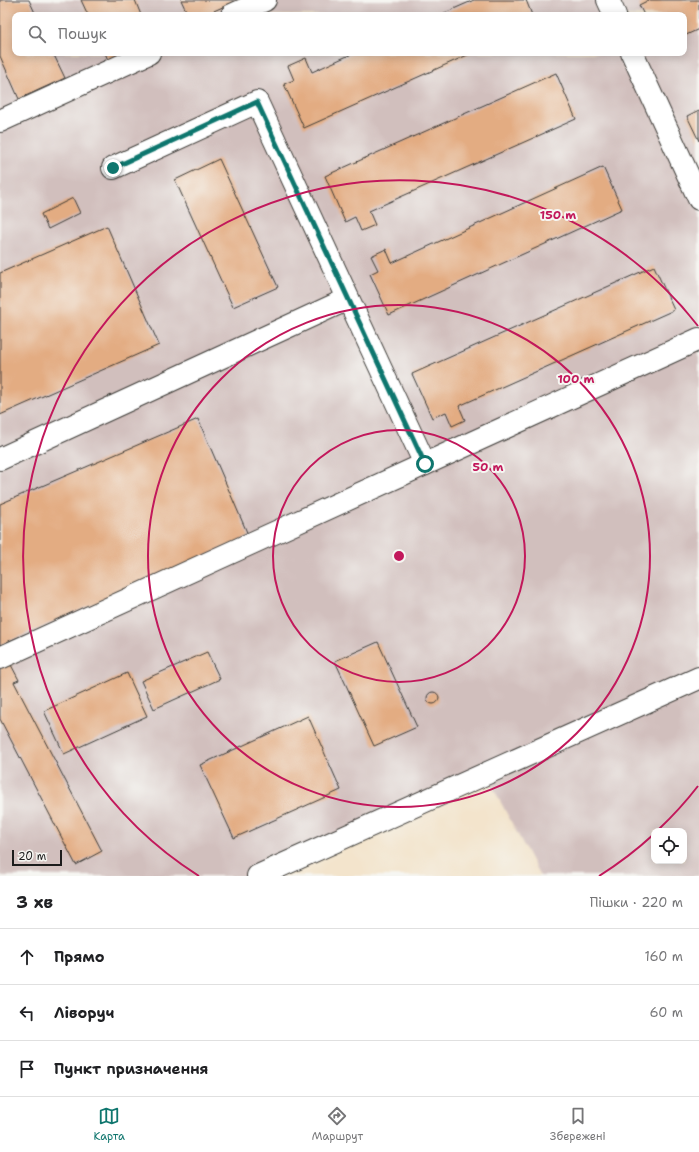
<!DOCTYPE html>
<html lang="uk">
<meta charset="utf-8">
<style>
:root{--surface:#fff;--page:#f2f2f2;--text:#202124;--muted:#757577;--line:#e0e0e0;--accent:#0f766e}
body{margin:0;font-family:"Shantell Sans",sans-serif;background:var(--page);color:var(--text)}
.controls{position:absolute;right:12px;bottom:12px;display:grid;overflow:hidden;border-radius:8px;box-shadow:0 2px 10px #0003}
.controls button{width:36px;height:36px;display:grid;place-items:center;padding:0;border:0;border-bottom:1px solid var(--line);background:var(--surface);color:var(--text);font:20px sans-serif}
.scale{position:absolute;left:12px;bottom:10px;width:50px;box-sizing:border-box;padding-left:4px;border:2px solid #1c1c1c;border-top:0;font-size:11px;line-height:14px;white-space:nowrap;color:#1c1c1c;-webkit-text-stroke:3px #f6f6f2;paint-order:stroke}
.stop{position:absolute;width:12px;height:12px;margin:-9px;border:3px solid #0f766e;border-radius:50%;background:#fff}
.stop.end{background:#0f766e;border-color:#fff;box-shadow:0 1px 4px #0008}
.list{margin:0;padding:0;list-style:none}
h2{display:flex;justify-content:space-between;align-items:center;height:52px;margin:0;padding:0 16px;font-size:17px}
h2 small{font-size:13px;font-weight:400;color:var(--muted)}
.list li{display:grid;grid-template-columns:26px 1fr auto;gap:12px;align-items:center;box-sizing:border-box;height:56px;padding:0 16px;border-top:1px solid var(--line)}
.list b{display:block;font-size:15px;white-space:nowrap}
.list em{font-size:13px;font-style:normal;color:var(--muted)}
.icon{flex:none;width:22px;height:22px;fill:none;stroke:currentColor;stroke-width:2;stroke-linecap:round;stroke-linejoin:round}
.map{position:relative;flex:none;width:699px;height:876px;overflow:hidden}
.search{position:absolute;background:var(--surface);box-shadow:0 2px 10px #0003;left:12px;right:12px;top:12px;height:44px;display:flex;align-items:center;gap:10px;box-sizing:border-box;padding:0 14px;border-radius:8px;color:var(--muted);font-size:15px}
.sheet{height:220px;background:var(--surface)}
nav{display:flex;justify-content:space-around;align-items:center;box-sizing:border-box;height:56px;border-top:1px solid var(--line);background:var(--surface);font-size:11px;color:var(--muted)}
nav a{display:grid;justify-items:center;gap:2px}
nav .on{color:var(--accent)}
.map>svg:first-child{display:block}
</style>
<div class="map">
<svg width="699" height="876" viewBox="0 0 699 876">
<rect width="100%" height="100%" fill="#f6f6f2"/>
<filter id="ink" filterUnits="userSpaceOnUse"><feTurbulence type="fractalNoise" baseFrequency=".025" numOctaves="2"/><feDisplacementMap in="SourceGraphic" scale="8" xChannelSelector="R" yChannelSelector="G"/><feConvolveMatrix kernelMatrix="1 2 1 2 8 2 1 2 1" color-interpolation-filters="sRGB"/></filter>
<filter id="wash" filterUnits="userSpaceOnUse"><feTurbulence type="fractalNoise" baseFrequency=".012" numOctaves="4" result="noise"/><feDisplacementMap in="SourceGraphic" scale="16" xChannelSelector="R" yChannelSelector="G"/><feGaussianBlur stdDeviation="0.9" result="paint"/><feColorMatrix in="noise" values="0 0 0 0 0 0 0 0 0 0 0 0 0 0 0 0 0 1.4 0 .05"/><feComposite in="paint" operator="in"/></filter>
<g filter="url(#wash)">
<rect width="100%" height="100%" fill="#f3e4cc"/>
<path fill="#d1bfbd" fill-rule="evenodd" d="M0 0H699V876H540L482 767 245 876H0ZM15 15H684V53H15ZM654 831H684V861H654Z"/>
<g id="blocks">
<g fill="#e3ac82">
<polygon points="0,0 29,0 36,15 15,15 15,53 53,53 65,78 19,99 0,56"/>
<polygon points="81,0 135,0 141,15 88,15"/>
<polygon points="181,0 235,0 236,1 205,15 188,15"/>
<polygon points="474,0 526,0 532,15 440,15"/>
<polygon points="649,0 699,0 699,29 684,36 684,15 644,15 639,5"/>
<polygon points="105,53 124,53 108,60"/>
<polygon points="354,53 472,53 304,128 284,84 294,80 288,66 306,58 312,72"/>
<polygon points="556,73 576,119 369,211 375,225 361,231 355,217 345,222 325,176"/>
<polygon points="699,110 699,141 687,116"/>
<polygon points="219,159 278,287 233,307 175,180"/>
<polygon points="603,167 622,209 389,315 370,274 378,270 371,256 386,249 392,263"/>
<polygon points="73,198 80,213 48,229 41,214"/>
<polygon points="107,226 159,345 0,415 0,273"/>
<polygon points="654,266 674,310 459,406 465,420 452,426 446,412 432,418 412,374"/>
<polygon points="198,419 249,537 0,645 0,504"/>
<polygon points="378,642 417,727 374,746 335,661"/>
<polygon points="207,652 220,679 154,709 141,681"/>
<polygon points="10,663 19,680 14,682 102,851 76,865 0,719 0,668"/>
<polygon points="127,673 147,716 64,754 44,711"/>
<circle cx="433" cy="698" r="6"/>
<polygon points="308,716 341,790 234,838 200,765"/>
</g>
</g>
</g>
<g filter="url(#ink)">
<use href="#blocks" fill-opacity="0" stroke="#3c3a36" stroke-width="1"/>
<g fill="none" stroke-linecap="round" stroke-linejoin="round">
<defs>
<g id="minor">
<polyline points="608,0 615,15"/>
<polyline points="232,15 265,0"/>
<polyline points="632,53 699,199"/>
<polyline points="0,121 149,53"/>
<polyline points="113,168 257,102 425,464"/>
<polyline points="0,459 348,299"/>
<polyline points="0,658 699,339"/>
<polyline points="258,876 699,678"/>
</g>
</defs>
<use href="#minor" stroke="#3c3a36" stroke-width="24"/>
<use href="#minor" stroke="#fff" stroke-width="22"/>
</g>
</g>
<g fill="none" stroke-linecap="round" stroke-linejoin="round" filter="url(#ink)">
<polyline stroke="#0f766e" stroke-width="5" points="113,168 257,102 425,464"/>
</g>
<g fill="none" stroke="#c2185b" stroke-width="2">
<circle cx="399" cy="556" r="126"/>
<circle cx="399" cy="556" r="251"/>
<path d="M698 786A377 377 0 0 1 659 829M654 834A377 377 0 0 1 599 876M199 876A377 377 0 1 1 698 326"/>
</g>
<circle cx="399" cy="556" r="6" fill="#c2185b" stroke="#f6f6f2" stroke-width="2"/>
<g font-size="12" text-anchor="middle" font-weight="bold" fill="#c2185b" stroke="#f6f6f2" stroke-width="4" stroke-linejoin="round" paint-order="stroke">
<text x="558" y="219">150 m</text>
<text x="576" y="383">100 m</text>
<text x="488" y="471">50 m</text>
</g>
</svg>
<div class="controls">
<button><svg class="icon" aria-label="locate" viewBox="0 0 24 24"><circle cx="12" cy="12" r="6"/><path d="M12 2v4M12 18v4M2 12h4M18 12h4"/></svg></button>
</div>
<div class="scale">20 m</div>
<div class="stop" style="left:425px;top:464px"></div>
<div class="stop end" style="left:113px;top:168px"></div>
<div class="search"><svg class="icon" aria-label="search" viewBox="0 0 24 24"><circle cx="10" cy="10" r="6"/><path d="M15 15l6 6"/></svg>Пошук</div>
</div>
<section class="sheet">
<h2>3 хв<small>Пішки · 220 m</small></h2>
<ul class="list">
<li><svg class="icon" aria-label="ahead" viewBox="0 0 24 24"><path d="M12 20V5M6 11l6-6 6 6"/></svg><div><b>Прямо</b></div><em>160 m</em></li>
<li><svg class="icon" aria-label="left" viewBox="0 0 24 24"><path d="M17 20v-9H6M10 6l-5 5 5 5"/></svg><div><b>Ліворуч</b></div><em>60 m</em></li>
<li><svg class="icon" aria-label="arrive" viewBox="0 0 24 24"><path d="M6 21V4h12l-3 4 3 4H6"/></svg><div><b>Пункт призначення</b></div></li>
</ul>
</section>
<nav>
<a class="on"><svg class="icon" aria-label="map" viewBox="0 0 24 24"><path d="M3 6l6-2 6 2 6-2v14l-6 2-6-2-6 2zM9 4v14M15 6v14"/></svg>Карта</a>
<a><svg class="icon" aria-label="directions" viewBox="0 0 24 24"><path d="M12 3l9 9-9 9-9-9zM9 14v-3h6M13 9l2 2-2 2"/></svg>Маршрут</a>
<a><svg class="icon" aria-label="saved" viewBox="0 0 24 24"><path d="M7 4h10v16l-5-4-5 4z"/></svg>Збережені</a>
</nav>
